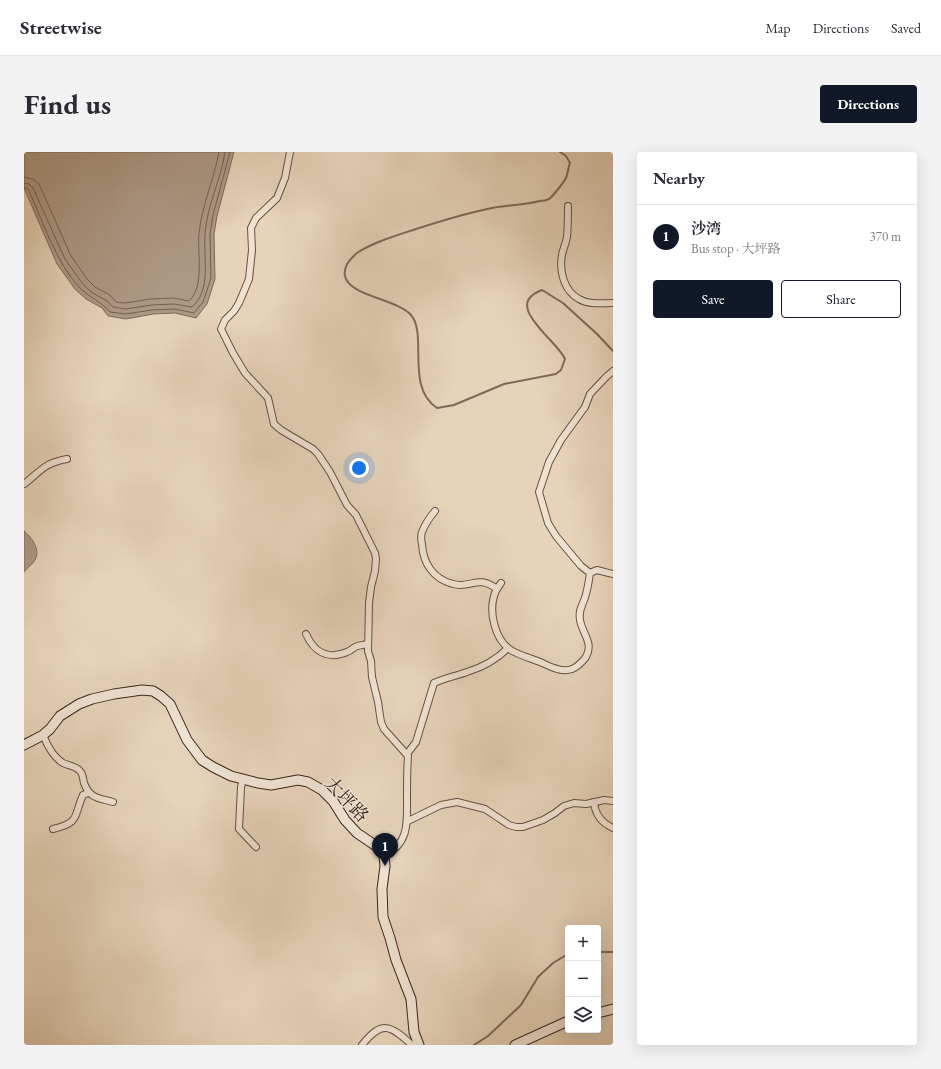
<!DOCTYPE html>
<meta charset="utf-8">
<style>
:root{--surface:#fff;--page:#f2f2f3;--text:#2b2b33;--muted:#7c7c81;--line:#e1e1e2;--accent:#111827}
body{margin:0;font-family:"EB Garamond","Noto Serif SC",serif;background:var(--page);color:var(--text)}
.controls{position:absolute;right:12px;bottom:12px;display:grid;overflow:hidden;border-radius:4px;box-shadow:0 4px 16px #0002}
.controls button{width:36px;height:36px;display:grid;place-items:center;padding:0;border:0;border-bottom:1px solid var(--line);background:var(--surface);color:var(--text);font:20px sans-serif}
.you{position:absolute;left:335px;top:316px;width:14px;height:14px;margin:-10px;border:3px solid #fff;border-radius:50%;background:#1a73e8;box-shadow:0 0 0 6px #1a73e833}
.badge{display:grid;place-items:center;width:26px;height:26px;border-radius:50%;background:var(--accent);color:#fff;font-size:13px;font-weight:700}
.pin{position:absolute;translate:-50% -33px;filter:drop-shadow(0 1px 2px #0008)}
.pin::after{content:'';position:absolute;top:21px;width:14px;height:12px;background:inherit;clip-path:polygon(0 0,100% 0,50% 100%)}
.list{margin:0;padding:0;list-style:none}
h2{display:flex;justify-content:space-between;align-items:center;height:52px;margin:0;padding:0 16px;font-size:17px}
h2 small{font-size:13px;font-weight:400;color:var(--muted)}
.list li{display:grid;grid-template-columns:26px 1fr auto;gap:12px;align-items:center;box-sizing:border-box;height:64px;padding:0 16px;border-top:1px solid var(--line)}
.list b{display:block;font-size:15px;white-space:nowrap}
.list p{margin:0;font-size:13px;white-space:nowrap;color:var(--muted)}
.list em{font-size:13px;font-style:normal;color:var(--muted)}
.actions{display:flex;gap:8px;padding:12px 16px}
.actions a{flex:1;padding:9px 0;border:1px solid var(--accent);border-radius:4px;text-align:center;font-size:14px;color:var(--accent)}
.actions .main{background:var(--accent);color:#fff}
.icon{flex:none;width:22px;height:22px;fill:none;stroke:currentColor;stroke-width:2;stroke-linecap:round;stroke-linejoin:round}
.map{position:relative;flex:none;width:589px;height:893px;overflow:hidden;border-radius:4px}
header{display:flex;align-items:center;gap:24px;box-sizing:border-box;height:56px;padding:0 20px;background:var(--surface);border-bottom:1px solid var(--line)}
header strong{font-size:19px}
nav{display:flex;gap:22px;margin-inline-start:auto;font-size:14px}
.intro{display:flex;align-items:center;justify-content:space-between;box-sizing:border-box;height:96px;padding:0 24px}
h1{margin:0;font-size:28px}
.button{padding:10px 18px;border-radius:4px;background:var(--accent);color:#fff;font-size:14px;font-weight:700}
main{display:flex;gap:24px;padding:0 24px}
aside{flex:1;background:var(--surface);border-radius:4px;box-shadow:0 4px 16px #0002}
.map>svg:first-child{display:block}
</style>
<header>
<strong>Streetwise</strong>
<nav><a>Map</a><a>Directions</a><a>Saved</a></nav>
</header>
<div class="intro"><h1>Find us</h1><a class="button">Directions</a></div>
<main>
<div class="map">
<svg width="589" height="893" viewBox="0 0 589 893">
<rect width="100%" height="100%" fill="#e6d3ba"/>
<filter id="stains"><feTurbulence type="fractalNoise" baseFrequency=".005" numOctaves="4"/><feColorMatrix values="0 0 0 0 .2 0 0 0 0 .09 0 0 0 0 .02 0 0 0 .5 -.17"/></filter>
<radialGradient id="worn" r=".72"><stop offset=".6" stop-color="#630" stop-opacity="0"/><stop offset="1" stop-color="#630" stop-opacity=".3"/></radialGradient>
<g fill="#ac9884" stroke="#7f6a5a">
<polygon points="0,0 210,0 193,64 190,82 191,127 183,152 172,166 151,161 129,162 102,167 84,164 78,156 62,147 51,137 33,112 0,36"/>
<path d="M0 379C7 385 17 397 11 408 9 412 3 416 0 420Z"/>
</g>
<g fill="none" stroke-linecap="round" stroke-linejoin="round">
<g stroke="#745f50" stroke-width="1">
<path d="M0 25 9 27 15 32 47 104 63 127 71 135 86 143 92 150 101 151 127 147 150 146 165 149C181 135 173 99 175 81 178 53 190 27 195 0"/>
<path d="M0 31 5 32 9 36 41 107 58 131 67 140 83 149 89 155 101 157 128 153 150 152 168 155C188 138 179 105 181 82 183 53 197 28 201 0"/>
<path d="M0 36H3L5 39C19 70 32 110 55 135 64 145 77 149 86 160L102 162 128 158 151 157 170 161 179 150 187 126 186 82 189 63 206 0"/>
</g>
<g stroke="#7f6a5a" stroke-width="2">
<path d="M536 0 542 4 546 11C544 16 544 21 542 26 540 30 528 45 525 47 523 48 518 49 516 49 500 53 484 53 468 56 442 61 417 69 392 77 374 83 349 90 333 101 327 106 319 115 321 124 325 144 373 147 387 163 404 183 381 235 413 256L430 253 480 232 532 222 537 218 541 207C533 188 477 153 518 138L539 151 573 182 589 199"/>
<polyline points="574,800 589,800"/>
<polyline points="450,893 464,884 497,853 514,825 529,811 544,802"/>
</g>
<defs>
<g id="minor">
<path d="M266 0 261 26 253 46 232 66 227 76 228 98 225 127 215 151 210 159 201 168 197 177 209 201 221 221 244 246 250 272 257 278 289 297 294 302 306 320 323 353 332 363 351 401 352 407 351 419 347 435 345 451 344 499 347 509 348 525 354 550 357 570 360 577 384 604C383 618 383 631 383 645 383 670 386 691 360 704"/>
<path d="M544 54C544 64 544 75 543 85 542 91 539 97 538 103 535 119 540 139 555 147 565 153 578 151 589 151"/>
<path d="M0 332C17 319 20 311 43 307"/>
<path d="M411 359C406 365 401 372 398 380 397 383 397 388 398 392 399 411 409 427 429 432 447 437 453 422 473 437"/>
<polyline points="566,421 573,418 589,422"/>
<path d="M477 431C474 435 471 440 470 444 465 461 471 486 485 497 494 503 506 506 516 510 525 514 538 521 548 517 553 515 559 509 562 505 570 491 558 481 556 468 554 456 560 452 562 442 564 435 565 428 566 421L557 414 532 384 524 371 515 340 525 310 537 288 561 255 566 242 582 225 589 219"/>
<path d="M282 482C290 500 304 508 323 500 326 499 328 497 331 495 335 493 340 493 344 492"/>
<path d="M19 583C23 593 29 605 39 611 45 614 52 614 56 619 59 622 59 627 60 631 66 647 75 646 89 650"/>
<path d="M383 602 392 590 410 531C421 526 432 524 443 520 459 515 473 507 484 496"/>
<polyline points="219,627 217,635 215,677 232,695"/>
<path d="M570 650C571 662 578 671 589 676"/>
<polyline points="384,669 417,653 433,650 461,657 485,673 492,675 499,675 519,668 531,661 540,654 550,651 562,652 580,648 589,649"/>
<path d="M29 677C57 670 49 665 59 643L64 641"/>
<path d="M338 893C358 868 366 873 388 893"/>
</g>
<g id="secondary">
<polyline points="0,593 19,583 26,577 36,564 55,552 68,547 90,542 118,538 129,539 137,544 146,552 163,588 178,608 189,615 207,624 234,631 247,633 274,628 284,630 298,638 309,649 321,668 333,681 355,696 360,704 361,714 358,737 359,765 366,786 372,808 387,847 390,880 395,893"/>
<polyline points="574,861 589,857"/>
<polyline points="491,893 544,869"/>
</g>
</defs>
<use href="#minor" stroke="#665144" stroke-width="8"/>
<use href="#secondary" stroke="#3b261c" stroke-width="11"/>
<use href="#minor" stroke="#efe2d2" stroke-width="6"/>
<use href="#secondary" stroke="#efe2d2" stroke-width="9"/>
</g>
<g text-anchor="middle" dominant-baseline="central" stroke-width="3" stroke-linejoin="round" paint-order="stroke">
<g font-size="18" fill="#3b261c" stroke="#efe2d2">
<text transform="translate(323 647) rotate(47)">大坪路</text>
</g>
</g>
<rect width="100%" height="100%" filter="url(#stains)"/>
<rect width="100%" height="100%" fill="url(#worn)"/>
</svg>
<div class="controls">
<button>+</button>
<button>−</button>
<button><svg class="icon" aria-label="layers" viewBox="0 0 24 24"><path d="M12 4l9 5-9 5-9-5zM3 14l9 5 9-5"/></svg></button>
</div>
<div class="you"></div>
<div class="pin badge" style="left:361px;top:714px">1</div>
</div>
<aside>
<h2>Nearby<small></small></h2>
<ul class="list">
<li><span class="badge">1</span><div><b>沙湾</b><p>Bus stop · 大坪路</p></div><em>370 m</em></li>
</ul>
<div class="actions"><a class="main">Save</a><a>Share</a></div>
</aside>
</main>
